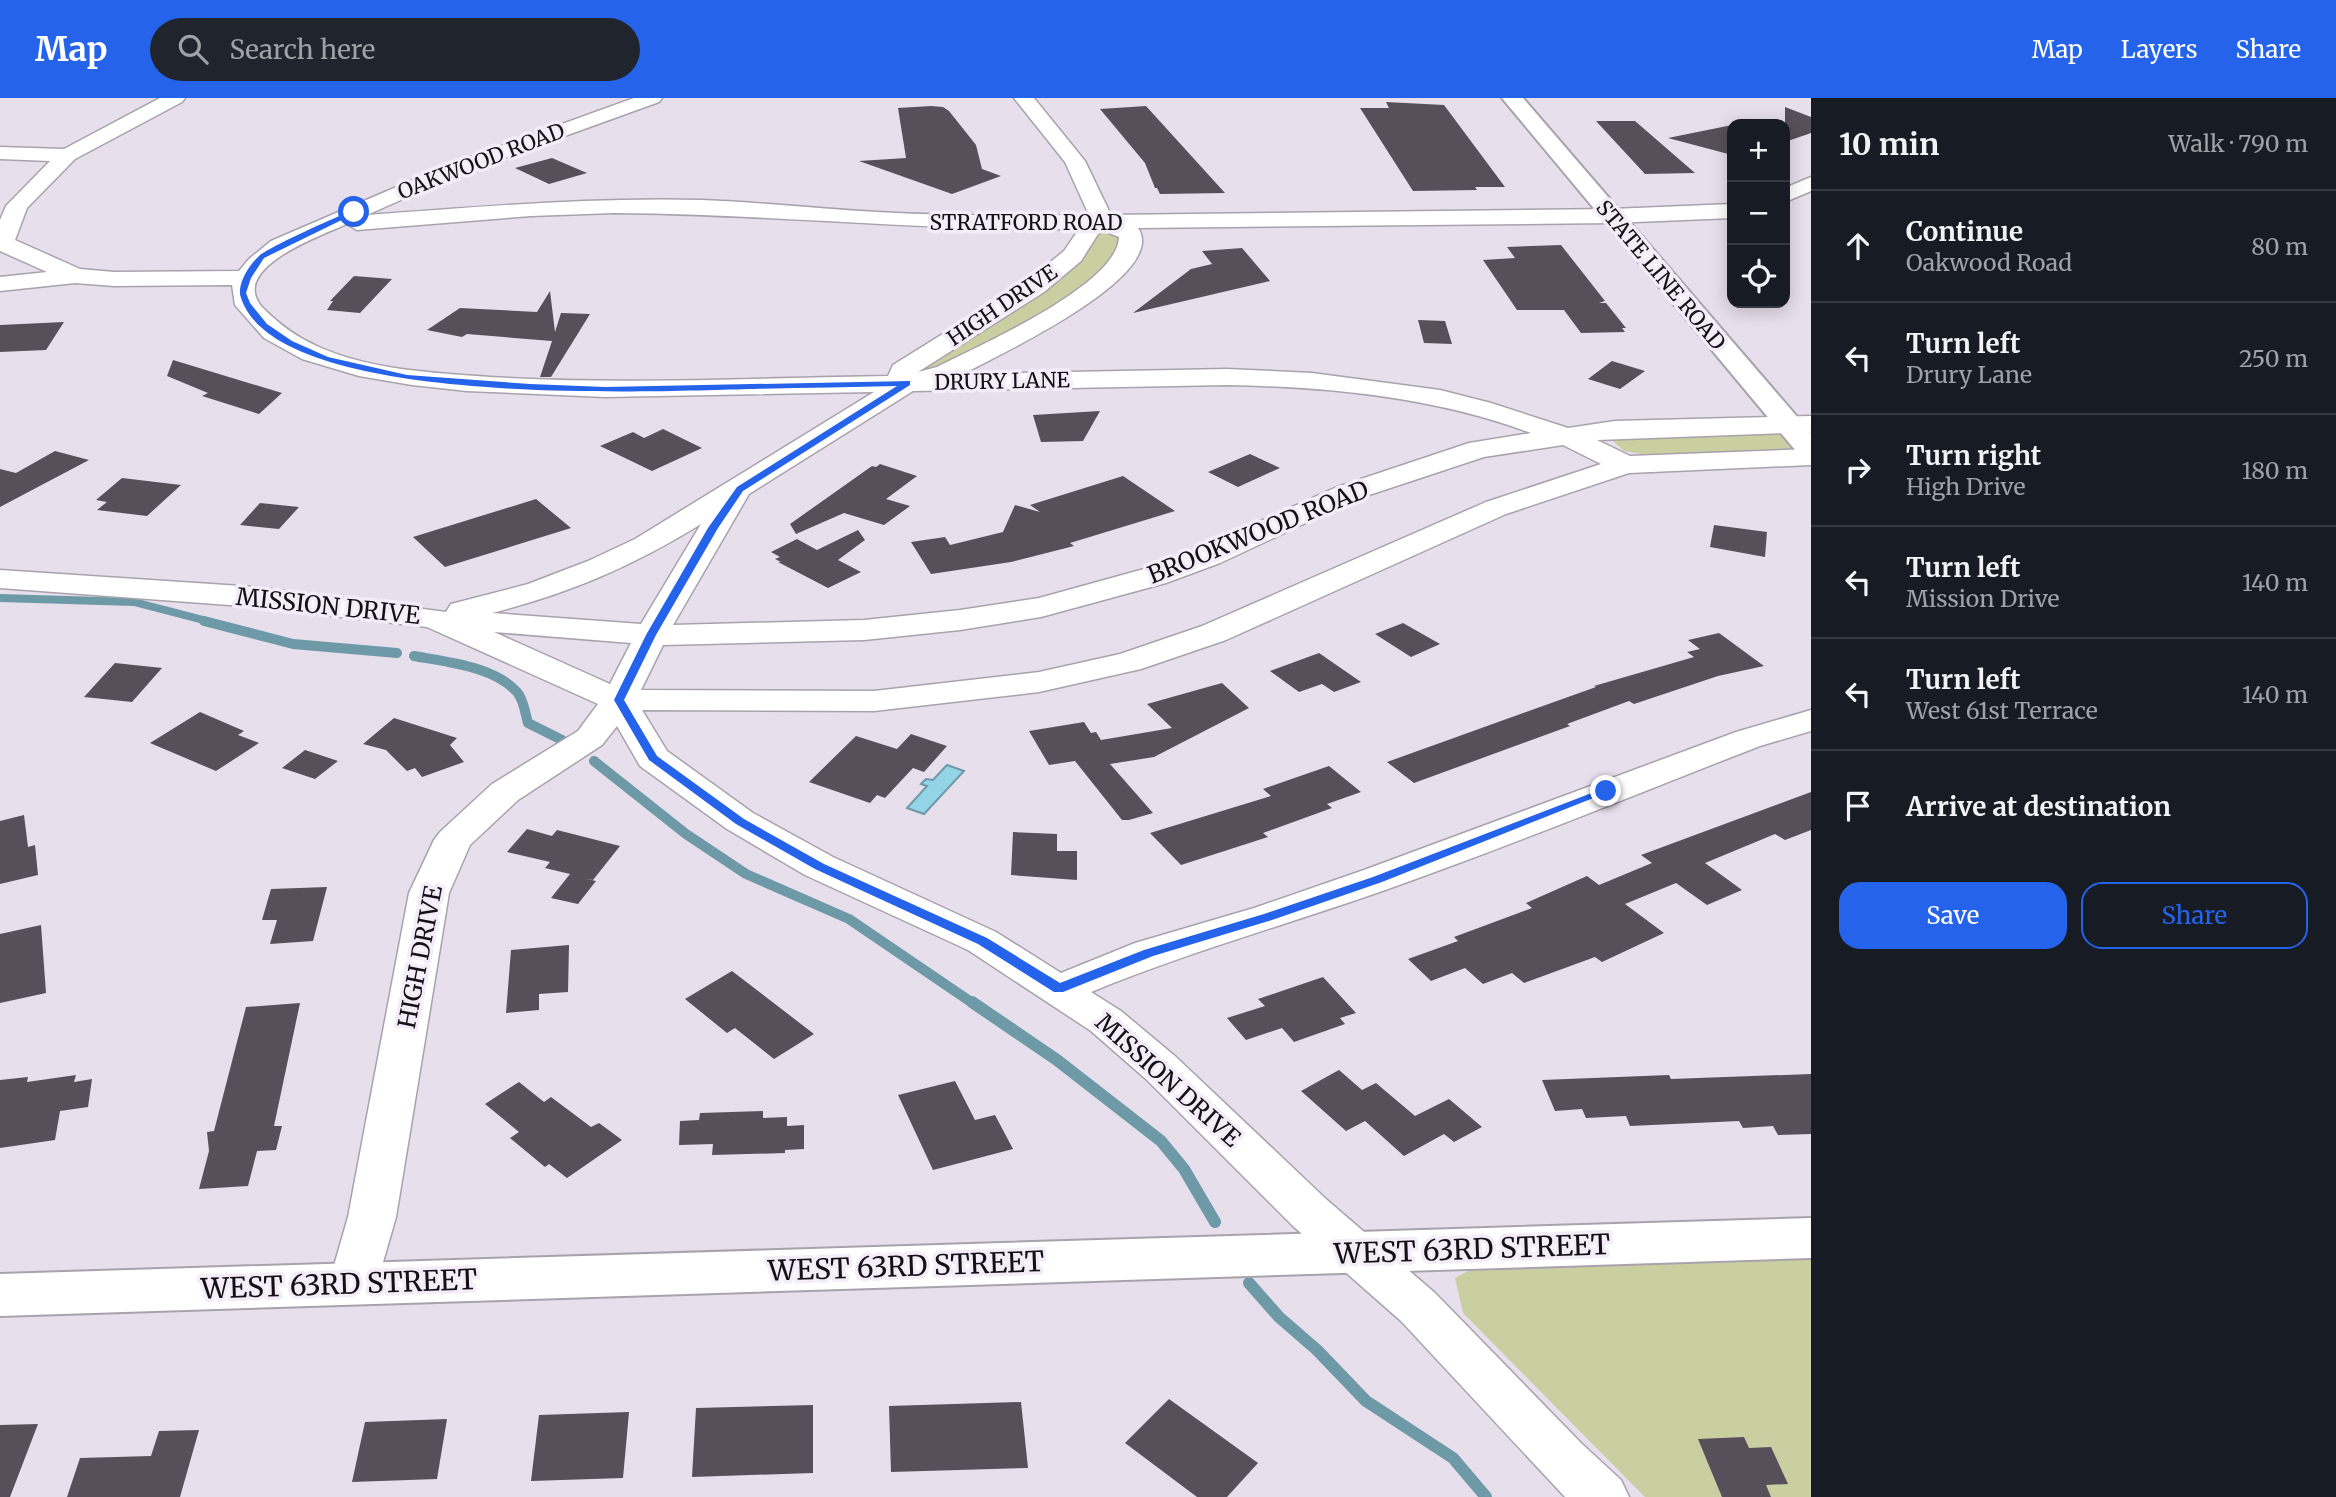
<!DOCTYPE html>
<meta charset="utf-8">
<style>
:root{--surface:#171b24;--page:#20242c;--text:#f1f3f6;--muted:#9ea1a6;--line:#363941;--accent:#2563eb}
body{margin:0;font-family:Merriweather,serif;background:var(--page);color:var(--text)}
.controls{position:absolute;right:21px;top:21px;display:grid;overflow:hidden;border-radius:14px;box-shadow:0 4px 18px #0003}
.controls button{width:63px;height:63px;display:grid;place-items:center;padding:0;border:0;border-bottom:2px solid var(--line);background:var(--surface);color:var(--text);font:35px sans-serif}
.stop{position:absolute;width:21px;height:21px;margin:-16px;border:5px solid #2563eb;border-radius:50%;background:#fff}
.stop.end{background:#2563eb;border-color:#fff;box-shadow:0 2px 7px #0008}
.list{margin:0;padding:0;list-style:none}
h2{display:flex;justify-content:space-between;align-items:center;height:91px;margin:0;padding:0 28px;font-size:30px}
h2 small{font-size:23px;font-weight:400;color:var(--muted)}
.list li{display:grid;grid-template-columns:46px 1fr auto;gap:21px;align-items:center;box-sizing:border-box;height:112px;padding:0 28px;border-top:2px solid var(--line)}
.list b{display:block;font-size:26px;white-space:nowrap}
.list p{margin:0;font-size:23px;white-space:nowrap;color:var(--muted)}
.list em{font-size:23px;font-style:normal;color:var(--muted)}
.actions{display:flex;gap:14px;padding:21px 28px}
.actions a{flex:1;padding:16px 0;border:2px solid var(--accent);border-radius:21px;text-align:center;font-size:24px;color:var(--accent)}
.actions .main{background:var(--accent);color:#fff}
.icon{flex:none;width:38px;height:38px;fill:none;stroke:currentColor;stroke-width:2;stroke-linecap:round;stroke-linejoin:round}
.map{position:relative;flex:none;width:1811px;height:1399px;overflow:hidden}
header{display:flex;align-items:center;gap:42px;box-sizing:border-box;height:98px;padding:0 35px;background:var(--accent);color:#fff}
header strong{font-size:33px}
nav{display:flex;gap:38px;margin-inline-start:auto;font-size:24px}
.search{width:490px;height:63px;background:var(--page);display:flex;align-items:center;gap:18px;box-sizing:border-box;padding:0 24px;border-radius:38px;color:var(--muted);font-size:26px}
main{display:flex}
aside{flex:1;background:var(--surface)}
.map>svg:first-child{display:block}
</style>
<header>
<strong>Map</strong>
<div class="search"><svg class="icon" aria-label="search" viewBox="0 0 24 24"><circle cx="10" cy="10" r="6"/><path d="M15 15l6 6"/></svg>Search here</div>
<nav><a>Map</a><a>Layers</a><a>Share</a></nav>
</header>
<main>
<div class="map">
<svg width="1811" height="1399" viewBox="0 0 1811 1399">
<rect width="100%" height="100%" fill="#e7dfeb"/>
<g fill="#c9cfa1">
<polygon points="1101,132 1120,137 1115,160 1069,203 924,278 911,274 1094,141"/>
<polygon points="1776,335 1787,341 1792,348 1791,352 1781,355 1641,356 1624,353 1612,342 1614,338"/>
<polygon points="1811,1160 1811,1399 1645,1399 1463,1215 1455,1180 1474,1170"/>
</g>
<polygon fill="#94d4e7" stroke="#6e9aa8" stroke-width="2" points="947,667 964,673 924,716 907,710 927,688 921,686 926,681 933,682"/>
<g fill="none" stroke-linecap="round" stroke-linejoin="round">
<polyline stroke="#6e9aa8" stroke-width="8" points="0,500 134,504 211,524"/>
<g stroke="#6e9aa8" stroke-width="10">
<polyline points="204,523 293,546 397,555"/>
<path d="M414 558C446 564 494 568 517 594 524 602 525 615 528 625L562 642"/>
<polyline points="594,663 686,736 746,776 849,821 974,906"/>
</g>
<g stroke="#6e9aa8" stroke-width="12">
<polyline points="972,904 1057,962 1161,1043 1184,1071 1215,1124"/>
<polyline points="1249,1185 1279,1219 1317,1252 1366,1303 1453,1360 1486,1399"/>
</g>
</g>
<g fill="#57505b">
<polygon points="1386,4 1444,7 1505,89 1475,89 1477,92 1413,93 1360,10 1389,10"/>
<polygon points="931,8 943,9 949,13 976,47 982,71 1001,78 952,96 859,63 906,60 898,10"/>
<polygon points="1146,8 1225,95 1160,96 1157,90 1155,90 1145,65 1100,11"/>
<polygon points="1785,9 1811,19 1811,35 1785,44"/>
<polygon points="1596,23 1635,23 1695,75 1645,76"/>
<polygon points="1732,27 1732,57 1668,40"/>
<polygon points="552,60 587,75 549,86 515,70"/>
<polygon points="1561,147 1605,203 1599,205 1606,205 1626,230 1622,230 1625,234 1581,235 1564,212 1517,212 1483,162 1515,160 1507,149"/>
<polygon points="1242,150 1270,183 1133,215 1191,171 1212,166 1202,153"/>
<polygon points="354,178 392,181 360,215 327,212 333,203 330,203"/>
<polygon points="550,193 555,234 561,215 590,216 551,279 540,279 552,243 467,236 462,239 427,232 460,210 537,214"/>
<polygon points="1418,222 1445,223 1452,246 1424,245"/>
<polygon points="64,224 46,252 0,254 0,227"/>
<polygon points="173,262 282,295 259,316 202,298 208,295 167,278"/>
<polygon points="1612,263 1645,273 1620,291 1588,281"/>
<polygon points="1100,313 1083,343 1041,344 1033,317"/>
<polygon points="663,331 702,350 652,373 600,348 633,334 644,340"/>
<polygon points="55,353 89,362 0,409 0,371 16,375"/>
<polygon points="1250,356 1280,370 1238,389 1208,374"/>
<polygon points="880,366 917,378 886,401 910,408 884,427 844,415 796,436 790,426 872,368 876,369"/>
<polygon points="1123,378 1175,413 1070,445 1074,448 1011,464 931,476 911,444 945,439 950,447 1003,434 1015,407 1040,414 1030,407"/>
<polygon points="122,380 181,387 147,418 97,412 107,404 96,402"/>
<polygon points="536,401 571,430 445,469 413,439"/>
<polygon points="260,405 299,409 279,431 240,427"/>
<polygon points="1714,427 1767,434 1765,459 1710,449"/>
<polygon points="858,432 865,442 838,462 861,474 828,490 778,464 781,464 775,461 780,459 771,454 797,441 817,452"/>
<polygon points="1403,525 1440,546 1411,559 1375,536"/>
<polygon points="1719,535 1764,568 1718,578 1634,606 1629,603 1567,626 1570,628 1414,685 1387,664 1596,589 1594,588 1694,559 1687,554 1700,551 1688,542"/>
<polygon points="1319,555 1361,584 1334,594 1322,586 1299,594 1270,573"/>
<polygon points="115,565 162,570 132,604 84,599"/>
<polygon points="1222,585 1249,610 1154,659 1110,666 1153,715 1129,722 1122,722 1075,663 1049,667 1029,633 1084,624 1091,635 1096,634 1101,642 1172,630 1147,606"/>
<polygon points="200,614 244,633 238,637 259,645 216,673 150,645"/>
<polygon points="394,620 457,640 450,647 464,664 422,679 415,670 407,673 386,652 363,646"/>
<polygon points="911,636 947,648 924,674 913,670 885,700 877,697 870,705 809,684 856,638 897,651"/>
<polygon points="305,652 338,663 315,681 282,670"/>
<polygon points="1329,668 1361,694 1327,706 1332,710 1263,735 1268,739 1181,767 1150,735 1271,698 1263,691"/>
<polygon points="1811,694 1811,732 1785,742 1775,736 1705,765 1742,792 1707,807 1676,785 1625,806 1664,835 1602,864 1595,859 1524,885 1512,875 1483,886 1465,870 1431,883 1408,861 1458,843 1454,839 1532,810 1526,805 1587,778 1599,787 1652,765 1641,757"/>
<polygon points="24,717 28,749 35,747 38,777 0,786 0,723"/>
<polygon points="527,731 552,738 557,732 620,748 593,782 583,780 596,783 578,806 551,800 570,776 545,770 550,764 507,754"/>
<polygon points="1013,734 1057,736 1057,753 1077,753 1077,782 1011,777"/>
<polygon points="327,789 313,843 270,846 277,822 262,822 271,791"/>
<polygon points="41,827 46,895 0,905 0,836"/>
<polygon points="569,847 568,894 539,896 539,912 506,915 511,852"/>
<polygon points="732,873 814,936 774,961 735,930 727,935 685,901"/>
<polygon points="1323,879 1356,915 1340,920 1345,926 1294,944 1282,930 1246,942 1227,920 1265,908 1258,901"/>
<polygon points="300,905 274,1028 282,1028 276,1052 257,1053 248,1088 199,1091 209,1053 207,1034 214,1033 246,909"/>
<polygon points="1339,972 1362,992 1376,985 1415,1018 1449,1001 1482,1029 1454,1044 1444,1036 1404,1058 1365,1023 1346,1033 1301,993"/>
<polygon points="1811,976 1811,1036 1778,1037 1773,1028 1743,1030 1739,1023 1630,1028 1626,1018 1586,1020 1582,1011 1555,1013 1542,982 1669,977 1671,981"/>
<polygon points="76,977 74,984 92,981 88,1009 60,1013 55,1042 0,1050 0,982 28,979 27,984"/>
<polygon points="955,983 975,1022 995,1017 1013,1051 933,1072 898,997"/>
<polygon points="519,984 544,1004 551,999 591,1029 599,1025 622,1042 567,1080 549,1066 545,1069 510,1040 519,1034 485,1006"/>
<polygon points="763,1013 763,1020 787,1019 787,1028 804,1027 804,1051 785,1052 785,1055 712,1057 713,1046 679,1047 680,1023 699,1022 700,1015"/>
<polygon points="1169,1301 1258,1365 1227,1399 1197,1399 1125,1345"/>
<polygon points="1021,1304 1028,1370 891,1374 889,1308"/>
<polygon points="813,1307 813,1375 692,1379 696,1310"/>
<polygon points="629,1314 623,1380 531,1383 539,1317"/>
<polygon points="447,1321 437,1381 352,1384 365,1324"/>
<polygon points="38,1326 10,1399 0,1399 0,1327"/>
<polygon points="199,1332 180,1399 67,1399 80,1360 151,1358 159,1333"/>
<polygon points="1744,1339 1749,1350 1771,1349 1788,1386 1766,1387 1771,1399 1722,1399 1698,1341"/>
</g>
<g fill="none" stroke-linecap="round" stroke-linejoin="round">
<defs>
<g id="street">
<path d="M160 0H185L182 4 75 61 27 110 15 142 80 171 114 174 239 173 249 161 271 143 443 69 634 0H662L659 4 457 77 367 117C479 109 590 99 702 102 760 104 818 111 877 114 947 118 1018 118 1089 117L1065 64 1014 0H1034L1085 63 1111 117 1612 111 1732 106V120L1612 125 1138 130C1171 178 994 259 963 276L1227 271 1312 275 1440 292 1491 305 1568 330 1615 323 1811 318V334L1597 342 1630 358 1811 351V367L1629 375 1506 416 1226 542 1141 571 1039 594 874 613 642 612 667 653 753 715 833 759 996 834 1061 875 1135 845 1254 810 1364 772 1736 634 1811 612V633L1760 648C1636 696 1513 747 1388 791 1289 826 1188 854 1091 894L1121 913 1176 959 1327 1102 1435 1195 1581 1345 1621 1382 1629 1399H1565L1401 1223 1293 1128 1146 981 1091 933 968 852 805 777 727 731 640 668 617 628 602 647 518 702 470 747 449 795 396 1119 377 1185 370 1199 353 1205 336 1199 329 1185 348 1119 409 795 434 742 440 734 492 686 578 633 598 606 427 529 256 509 0 490V472L256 489 446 514 451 506 528 486 588 463 635 441 874 294 605 299 467 293 412 287 359 278 302 261 264 240 235 207 232 187 114 188 75 185 0 193V179L47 174 0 153V122L6 108 50 63 0 61V49L64 51ZM614 115C769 116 923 133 1079 131L1064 153 1026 184 893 267 888 278C756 280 623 287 490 279 435 275 370 272 319 249 296 239 280 227 263 210 226 170 323 137 347 126L357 132 531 118ZM1104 133 1119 139C1118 187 978 248 937 269L918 274 1044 194 1081 163 1098 136ZM1227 287C1330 289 1434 299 1531 335L1469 345 1337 389 1198 451 1144 471 1039 500 960 512 864 522 673 527 749 396 913 293ZM1563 347 1601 366 1486 404 1202 528 1120 556 1039 574 874 593 641 592 663 547 864 542 960 532 1041 519 1166 485 1220 465 1357 401 1484 359ZM701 426 641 526 492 515C570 495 633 468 701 426ZM494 534 631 545 610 586Z"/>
<polygon points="1811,79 1811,93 1785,104 1785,90"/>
</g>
<g id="secondary">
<polygon points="1502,0 1523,0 1811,335 1811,362 1801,359"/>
<polygon points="1811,1120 1811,1160 0,1218 0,1176"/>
</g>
</defs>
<use href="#street" stroke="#a9a2ad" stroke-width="3"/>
<use href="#secondary" stroke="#a9a2ad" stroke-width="4"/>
<use href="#street" fill="#fff" fill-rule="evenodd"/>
<use href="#secondary" fill="#fff" fill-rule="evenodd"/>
</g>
<path fill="#2563eb" d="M354 112 356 115 264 160 251 180 246 195 250 205 267 226 292 243 328 259 407 277 530 286 605 289 910 283V287L743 393 718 430 656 537 624 602 657 658 744 721 824 766 987 840 1060 885 1144 852 1264 816 1373 779 1602 691 1611 693 1382 784 1272 822 1153 858 1063 894H1054L978 846 815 771 736 726 649 662 614 602 646 537 708 430 737 389 897 288C849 289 802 290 754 291 657 293 277 312 241 200 236 187 249 167 259 158 269 149 338 118 354 112Z"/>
<g text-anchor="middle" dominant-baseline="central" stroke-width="7" stroke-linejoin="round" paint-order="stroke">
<g font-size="21" fill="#141116" stroke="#f4ecf8">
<text transform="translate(481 63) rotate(-21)">OAKWOOD ROAD</text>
<text x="1026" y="124">STRATFORD ROAD</text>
<text transform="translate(1661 177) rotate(50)">STATE LINE ROAD</text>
<text transform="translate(1002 207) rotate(-34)">HIGH DRIVE</text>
<text transform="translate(1002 283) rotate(-1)">DRURY LANE</text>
</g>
<g font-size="24" fill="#141116" stroke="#f4ecf8">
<text transform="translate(1258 434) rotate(-22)">BROOKWOOD ROAD</text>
<text transform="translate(328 508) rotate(6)">MISSION DRIVE</text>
<text transform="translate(420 859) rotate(-79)">HIGH DRIVE</text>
<text transform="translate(1168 982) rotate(42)">MISSION DRIVE</text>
</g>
<g font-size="28" fill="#141116" stroke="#f4ecf8">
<text transform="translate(1472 1151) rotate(-2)">WEST 63RD STREET</text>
<text transform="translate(906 1168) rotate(-2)">WEST 63RD STREET</text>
<text transform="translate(339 1186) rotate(-2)">WEST 63RD STREET</text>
</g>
</g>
</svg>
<div class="controls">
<button>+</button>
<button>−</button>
<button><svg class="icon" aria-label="locate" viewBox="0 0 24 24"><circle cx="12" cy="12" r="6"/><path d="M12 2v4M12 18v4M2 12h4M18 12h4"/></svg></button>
</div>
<div class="stop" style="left:354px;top:114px"></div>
<div class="stop end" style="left:1606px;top:693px"></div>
</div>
<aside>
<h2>10 min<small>Walk · 790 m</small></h2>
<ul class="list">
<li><svg class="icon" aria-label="ahead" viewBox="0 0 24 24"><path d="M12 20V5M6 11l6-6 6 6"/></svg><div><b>Continue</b><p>Oakwood Road</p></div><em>80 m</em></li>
<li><svg class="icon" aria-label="left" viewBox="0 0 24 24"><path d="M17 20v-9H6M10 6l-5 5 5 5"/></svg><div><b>Turn left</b><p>Drury Lane</p></div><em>250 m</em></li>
<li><svg class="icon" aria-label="right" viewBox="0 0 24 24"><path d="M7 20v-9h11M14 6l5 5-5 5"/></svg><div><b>Turn right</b><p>High Drive</p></div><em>180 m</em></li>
<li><svg class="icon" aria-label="left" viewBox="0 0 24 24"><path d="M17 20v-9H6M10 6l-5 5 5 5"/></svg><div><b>Turn left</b><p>Mission Drive</p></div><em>140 m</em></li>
<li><svg class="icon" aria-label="left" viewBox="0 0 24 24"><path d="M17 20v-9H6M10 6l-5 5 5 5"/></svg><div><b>Turn left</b><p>West 61st Terrace</p></div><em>140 m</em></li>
<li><svg class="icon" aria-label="arrive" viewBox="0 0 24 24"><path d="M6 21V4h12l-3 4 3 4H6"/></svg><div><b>Arrive at destination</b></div></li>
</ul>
<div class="actions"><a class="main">Save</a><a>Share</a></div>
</aside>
</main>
